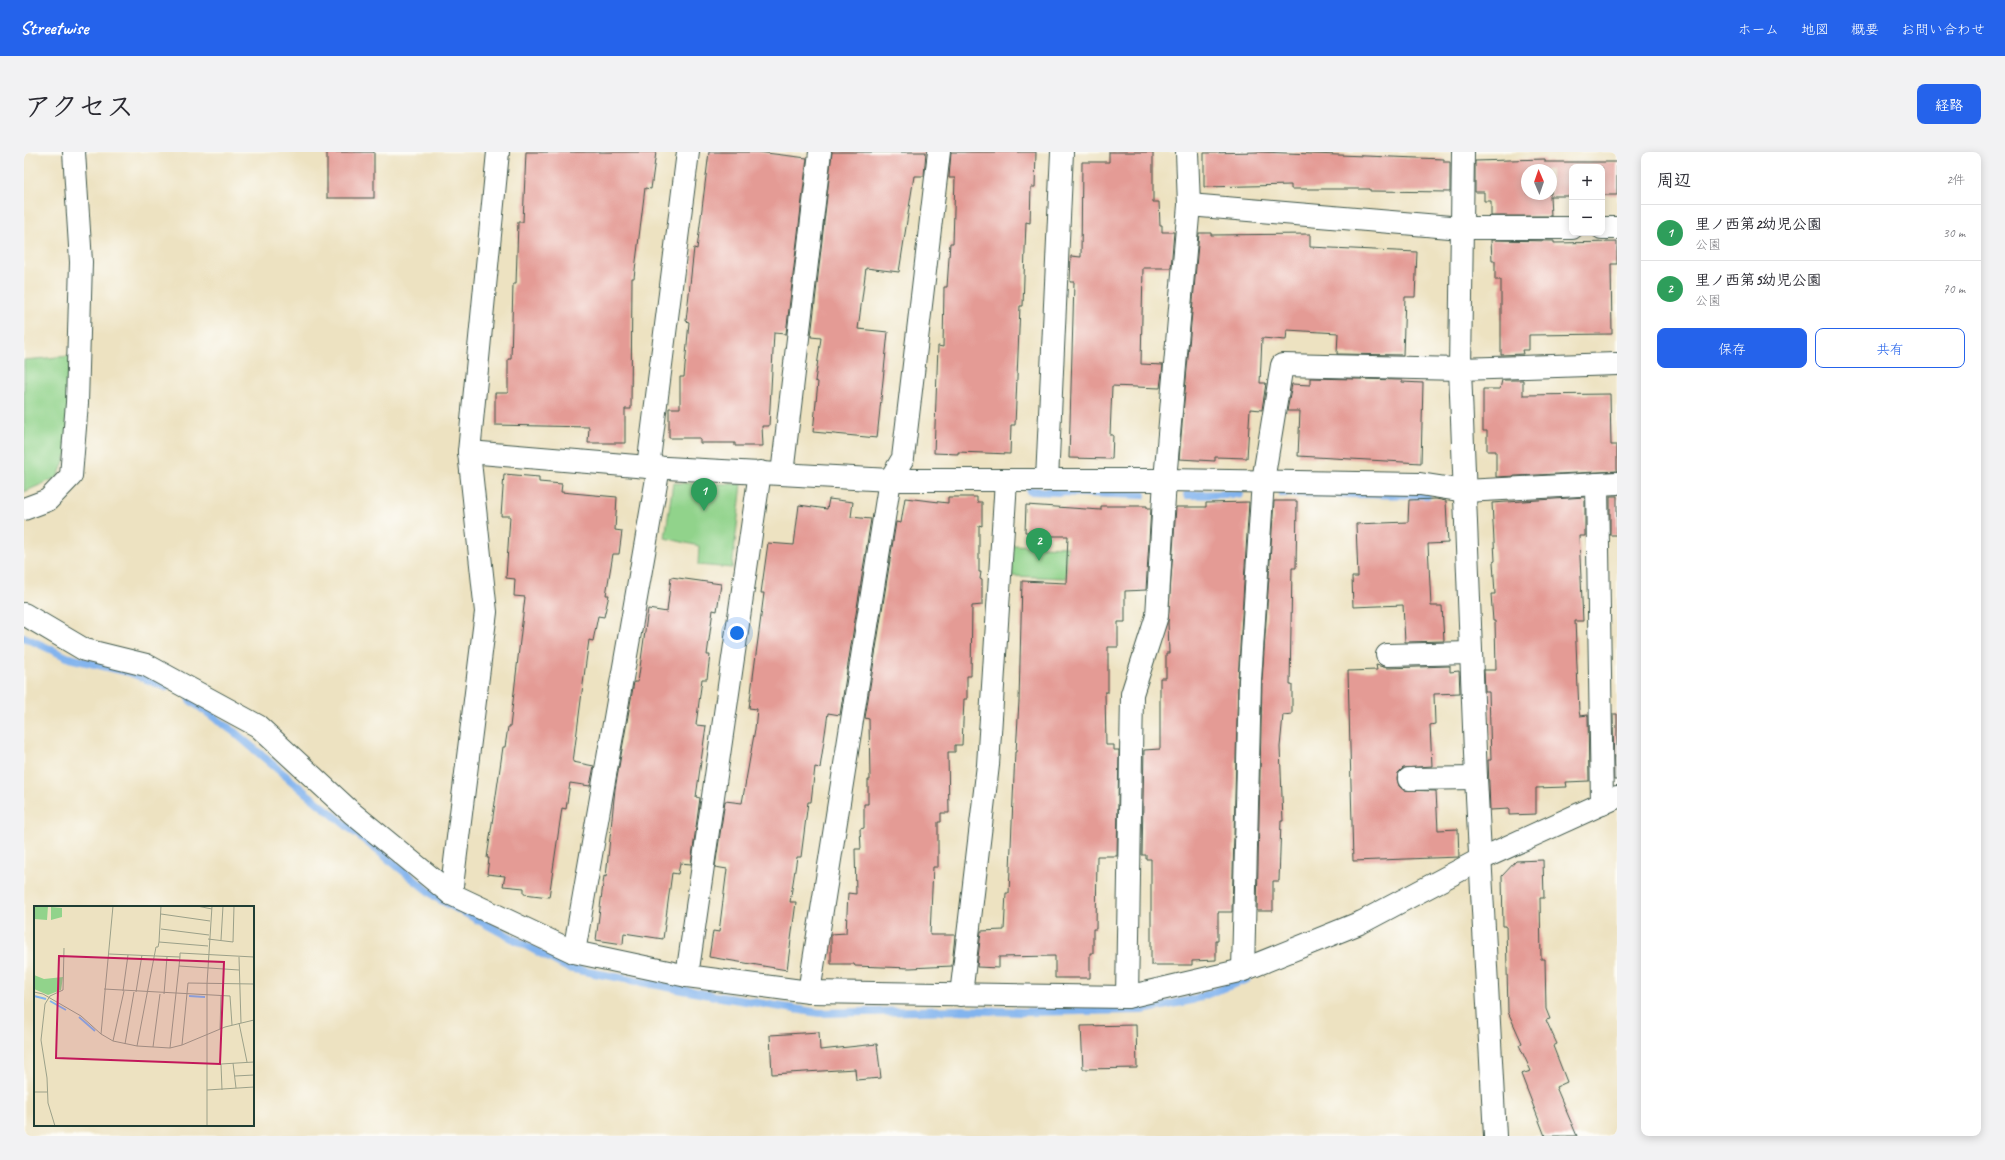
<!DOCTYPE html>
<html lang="ja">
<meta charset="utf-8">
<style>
:root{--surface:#fff;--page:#f2f2f3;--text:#2b2b33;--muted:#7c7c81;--line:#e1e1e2;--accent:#2563eb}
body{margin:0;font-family:Caveat,"Klee One",sans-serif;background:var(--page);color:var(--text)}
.controls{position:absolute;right:12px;top:12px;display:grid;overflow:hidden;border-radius:8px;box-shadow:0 2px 10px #0003}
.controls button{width:36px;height:36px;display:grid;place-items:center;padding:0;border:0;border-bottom:1px solid var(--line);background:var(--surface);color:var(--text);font:20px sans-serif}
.compass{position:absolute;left:1497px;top:12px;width:36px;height:36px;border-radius:50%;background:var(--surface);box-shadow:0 2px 10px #0003;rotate:358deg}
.you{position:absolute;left:713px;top:481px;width:14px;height:14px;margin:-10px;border:3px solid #fff;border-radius:50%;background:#1a73e8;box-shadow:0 0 0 6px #1a73e833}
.badge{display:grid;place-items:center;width:26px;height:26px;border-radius:50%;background:var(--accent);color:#fff;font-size:13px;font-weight:700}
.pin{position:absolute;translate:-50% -33px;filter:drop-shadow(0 1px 2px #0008)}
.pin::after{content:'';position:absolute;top:21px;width:14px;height:12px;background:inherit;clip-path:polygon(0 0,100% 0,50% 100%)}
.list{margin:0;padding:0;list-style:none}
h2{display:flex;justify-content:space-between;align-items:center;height:52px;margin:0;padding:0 16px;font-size:17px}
h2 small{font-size:13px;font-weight:400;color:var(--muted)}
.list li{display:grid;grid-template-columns:26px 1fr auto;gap:12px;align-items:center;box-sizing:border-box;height:56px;padding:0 16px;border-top:1px solid var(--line)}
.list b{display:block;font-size:15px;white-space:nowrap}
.list p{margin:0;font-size:13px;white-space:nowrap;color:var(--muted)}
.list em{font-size:13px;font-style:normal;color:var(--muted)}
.actions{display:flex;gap:8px;padding:12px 16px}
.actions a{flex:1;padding:9px 0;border:1px solid var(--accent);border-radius:8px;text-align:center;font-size:14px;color:var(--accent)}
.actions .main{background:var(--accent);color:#fff}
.map{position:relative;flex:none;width:1593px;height:984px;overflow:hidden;border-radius:8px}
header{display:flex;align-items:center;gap:24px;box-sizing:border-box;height:56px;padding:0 20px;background:var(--accent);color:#fff}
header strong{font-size:19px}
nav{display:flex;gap:22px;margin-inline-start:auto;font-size:14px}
.intro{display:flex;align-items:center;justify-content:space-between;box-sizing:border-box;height:96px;padding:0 24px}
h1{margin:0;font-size:28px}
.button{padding:10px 18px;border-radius:8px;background:var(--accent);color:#fff;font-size:14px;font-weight:700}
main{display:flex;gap:24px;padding:0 24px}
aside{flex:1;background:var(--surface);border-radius:8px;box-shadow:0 2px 10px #0003}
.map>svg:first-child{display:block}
</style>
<header>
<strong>Streetwise</strong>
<nav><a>ホーム</a><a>地図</a><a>概要</a><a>お問い合わせ</a></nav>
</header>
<div class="intro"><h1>アクセス</h1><a class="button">経路</a></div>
<main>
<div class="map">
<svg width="1593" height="984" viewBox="0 0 1593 984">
<rect width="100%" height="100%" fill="#fdfcf7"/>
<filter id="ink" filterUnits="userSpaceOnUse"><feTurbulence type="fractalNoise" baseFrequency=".025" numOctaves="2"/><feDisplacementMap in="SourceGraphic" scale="8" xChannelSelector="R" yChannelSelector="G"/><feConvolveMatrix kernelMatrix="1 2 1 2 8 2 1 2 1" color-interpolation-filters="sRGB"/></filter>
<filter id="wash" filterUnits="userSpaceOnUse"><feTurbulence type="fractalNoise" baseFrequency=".012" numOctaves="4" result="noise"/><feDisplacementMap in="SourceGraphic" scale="16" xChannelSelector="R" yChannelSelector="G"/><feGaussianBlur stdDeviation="0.9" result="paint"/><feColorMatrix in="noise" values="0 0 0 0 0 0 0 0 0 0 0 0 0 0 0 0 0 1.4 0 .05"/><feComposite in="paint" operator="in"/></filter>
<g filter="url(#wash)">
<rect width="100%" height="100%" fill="#ede2c1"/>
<g fill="#91d38b" stroke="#588860">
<polygon points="46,204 44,299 34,325 0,340 0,208"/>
<polygon points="649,331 718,332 708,416 674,413 675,394 641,386"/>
<polygon points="987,393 1044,395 1042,426 987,424"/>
</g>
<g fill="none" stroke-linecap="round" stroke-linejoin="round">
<g stroke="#82b4ee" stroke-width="8">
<polyline points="1006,339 1118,343"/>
<polyline points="1258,341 1403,343"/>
<polyline points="1163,343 1216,342"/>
<polyline points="0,485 45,506 105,520 142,535"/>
<polyline points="166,548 209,579 283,642 413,746 544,816 691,844 795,861 938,858 997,860 1118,858 1168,848 1223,827"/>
</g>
</g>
<g id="blocks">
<g fill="#e49b95" fill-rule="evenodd">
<rect x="303" y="0" width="47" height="46"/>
<polygon points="502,0 632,0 627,37 621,36 610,126 608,126 607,257 601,257 601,291 564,291 565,275 471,273 471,241 484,241 484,207 487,207 489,132 492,132 494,70 499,70"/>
<polygon points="685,0 734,0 783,6 762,182 750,181 745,274 738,274 739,294 711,294 711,291 676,291 676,286 645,286 645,256 656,256 656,225 660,225 665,170 662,169 670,96 673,97"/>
<polygon points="808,0 902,0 900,24 890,24 875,120 842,116 834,177 864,180 853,286 789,280 794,230 791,229 797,186 787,185"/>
<polygon points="927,0 1012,0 1011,35 1007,35 1006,71 1002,70 999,154 996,154 991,273 987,273 986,302 934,300 934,302 910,301 914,194 919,195 920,135 923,135 926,91 929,91 931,26 925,26"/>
<polygon points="1085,0 1129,0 1129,50 1135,50 1136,73 1138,73 1138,80 1150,80 1147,116 1119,116 1117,212 1139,213 1136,236 1088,234 1086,283 1089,283 1088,307 1045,306 1050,130 1046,130 1047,104 1057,105 1058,10 1085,10"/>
<polygon points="1236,0 1420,7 1420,10 1426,10 1426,40 1346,39 1346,37 1267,37 1267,33 1180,35 1180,1"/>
<path d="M1521 7V10H1593V43H1578V15H1548V44H1526L1527 64H1467V49H1460V40H1451V9ZM1503 18H1527V42H1503Z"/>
<polygon points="1175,81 1187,81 1187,83 1286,82 1286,95 1393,100 1391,145 1381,145 1379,203 1313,202 1314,181 1263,178 1262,188 1238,186 1236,231 1242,231 1238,258 1226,257 1223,306 1191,305 1191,309 1155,307"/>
<polygon points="1467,88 1530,89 1530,91 1593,90 1593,112 1587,112 1588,182 1505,183 1505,198 1498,198 1499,202 1477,203 1477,128 1471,128 1471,109 1468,109"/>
<polygon points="1286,226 1378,228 1378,230 1399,231 1397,311 1274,304 1276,259 1263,259 1268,232 1286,233"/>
<polygon points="1478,228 1499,228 1499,243 1586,242 1587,293 1593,293 1593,319 1472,325 1472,299 1463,299 1463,279 1459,279 1459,237 1476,237"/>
<polygon points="480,322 515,325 515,330 538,332 537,340 593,345 591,378 598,379 595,402 589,402 582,443 585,443 580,465 574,464 569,489 565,488 561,517 549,610 570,614 566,634 546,631 542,657 538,656 525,745 500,742 500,736 479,734 481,724 463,722 465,706 463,706 479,595 481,595 484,575 486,575 501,445 490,444 491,427 482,426 486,364 477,364"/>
<rect x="1586" y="344" width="7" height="39"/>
<polygon points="924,345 953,345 953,350 958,350 958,374 955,373 955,420 957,420 956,427 958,428 958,453 948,454 947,524 943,524 943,547 940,547 938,593 931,593 931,600 924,600 925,661 917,661 917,670 914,670 914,715 909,715 906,783 931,783 928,814 886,816 831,814 830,812 807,812 807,782 822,781 824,741 832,742 831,697 837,697 836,677 840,676 840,652 844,652 844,628 846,628 845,567 841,566 872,370 877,371 881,346 924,351"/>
<polygon points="1561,345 1561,384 1555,384 1559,469 1551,469 1555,559 1556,564 1564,563 1565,629 1542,630 1543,635 1512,636 1512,662 1485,663 1485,657 1466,658 1464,608 1467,608 1465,540 1461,540 1460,518 1472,518 1471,469 1469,469 1467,442 1471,442 1469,410 1471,409 1468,351"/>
<polygon points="805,347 829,350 827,365 847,367 816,563 804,561 796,616 791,615 787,650 784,650 777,705 773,705 766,750 772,750 763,818 685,805 689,779 695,780 703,717 691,715 701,649 718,651 731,577 733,557 725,556 740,441 737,441 744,391 770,393 775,353 803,357"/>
<polygon points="1412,347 1422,349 1424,391 1404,392 1407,454 1418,454 1420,489 1381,490 1379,453 1329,455 1328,425 1334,425 1332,372 1384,370 1385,348"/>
<polygon points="1250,349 1273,349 1272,416 1268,416 1266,533 1268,533 1268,562 1259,563 1256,595 1259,669 1257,669 1255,729 1249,729 1249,759 1233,759 1238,529"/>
<polygon points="1225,350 1214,528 1208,760 1194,760 1194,788 1192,788 1192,808 1168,809 1168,813 1127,813 1127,707 1122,707 1122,703 1118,703 1120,598 1136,597 1136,526 1142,526 1142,501 1145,501 1144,470 1152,355 1182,355 1182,351"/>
<polygon points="1002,353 1077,358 1077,354 1123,354 1123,356 1127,356 1122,438 1101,439 1101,470 1094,470 1094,495 1084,495 1084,540 1081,540 1082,593 1090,593 1090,598 1095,598 1093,704 1073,704 1072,777 1069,777 1069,801 1066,801 1066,826 1031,826 1031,804 975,805 975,816 953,815 957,779 980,778 982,741 985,741 991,600 992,600 995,549 998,429 1042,431 1044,384 1026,384 1026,381 1001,380"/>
<polygon points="647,425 697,432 693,459 689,458 683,503 686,503 683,527 678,527 672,573 682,574 672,645 676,646 667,712 656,711 654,722 648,721 639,787 600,781 599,792 572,788 580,724 582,725 591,637 610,530 614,530 624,457 643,460"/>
<polygon points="1352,513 1363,516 1426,514 1426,520 1435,519 1436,541 1410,542 1411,572 1406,573 1408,614 1379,616 1374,621 1373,627 1375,634 1379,638 1412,639 1414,678 1434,677 1435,705 1329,709 1324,519 1353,518"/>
<polygon points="1589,562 1593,562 1593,628 1590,628"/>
<polygon points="1519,708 1520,746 1516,746 1517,807 1521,807 1522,857 1526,867 1522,868 1533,892 1529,894 1543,930 1532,935 1553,984 1521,984 1497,922 1507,919 1495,893 1498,891 1484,860 1482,774 1479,774 1478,724 1492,709"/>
<polygon points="1112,873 1113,916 1059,917 1057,874"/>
<polygon points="795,880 796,898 853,892 857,926 832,928 831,917 748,922 746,883"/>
</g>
</g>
</g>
<g filter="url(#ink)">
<use href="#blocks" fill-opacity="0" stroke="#3e5649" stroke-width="1"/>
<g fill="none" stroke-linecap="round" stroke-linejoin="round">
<defs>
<g id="minor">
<polyline points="1439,0 1436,217 1452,626 1471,984"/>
<polyline points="1165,53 1438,76 1548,76"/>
<polyline points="1578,76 1593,76"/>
<polyline points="445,300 624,315 866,328 1141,328 1396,332 1441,339 1593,331"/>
<polyline points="624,315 664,0"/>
<polyline points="758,322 796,0"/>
<polyline points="1023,328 1038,0"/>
<polyline points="1573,332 1578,652"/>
<polyline points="0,357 24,348 47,324 53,251 57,110 50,0"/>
<polyline points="0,462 61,498 122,513 234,574 328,661 427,742 550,800 663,824 785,840 1103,845 1219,818 1338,770 1457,707 1593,645"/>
<polyline points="1363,503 1447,501"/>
<polyline points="1385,627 1452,626"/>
<polyline points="427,742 462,460 445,300 474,0"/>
<polyline points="550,800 635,315"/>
<polyline points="1219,818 1226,528 1239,329 1258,213 1436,217 1593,212"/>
<polyline points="663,824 736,320"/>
<polyline points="785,840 866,328 879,306 915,0"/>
<polyline points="937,843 964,613 982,329"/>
<polyline points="1103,845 1108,542 1133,464 1141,328 1165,53 1163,0"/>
</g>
</defs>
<use href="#minor" stroke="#3e5649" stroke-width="24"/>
<use href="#minor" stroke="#fff" stroke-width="22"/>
</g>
</g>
<g transform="translate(10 754)">
<rect width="220" height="220" fill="#ede2c1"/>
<path d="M0 0H14L13 14 0 13ZM17 1 28 2V11L17 14ZM0 69 10 73 29 71 27 84 14 89 0 83Z" fill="#91d38b"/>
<path fill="none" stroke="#82b4ee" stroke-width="2" d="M0 90 12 93M155 90 171 91M16 95 32 104M45 111 61 125"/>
<path fill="none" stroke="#9ba089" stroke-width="1" d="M163 0 178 3M127 8 176 15M127 23 175 29M174 33 199 36 200 0M187 34 189 0M125 36 174 40M75 48 146 51 136 142M146 51V47L220 51M205 51 207 117M145 60 205 64M70 83 196 90 198 119M89 85 94 49M0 86 9 88 47 110 67 128 79 135 103 140 136 142 148 139 191 121 220 114M102 86 108 49M130 88 133 51M205 117 213 156M186 123 187 90M67 128 79 0M79 135 90 85M91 138 100 86M148 139 154 77 220 78M103 140 122 41H124L125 36 127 0M119 141 126 88M199 157 202 182M201 170 220 169M173 184 220 181M188 184 187 158 220 156M0 186H13M21 220 14 197 13 172 7 134 11 98 16 90 29 84 30 42M173 220V78L178 0"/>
<path fill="#c2185b" fill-opacity="0.15" stroke="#c2185b" stroke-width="2" d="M25 50 190 56 186 158 22 152Z"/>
<rect width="220" height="220" fill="none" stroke="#1f3d34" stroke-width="2"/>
</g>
</svg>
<div class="controls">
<button>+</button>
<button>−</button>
</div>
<svg class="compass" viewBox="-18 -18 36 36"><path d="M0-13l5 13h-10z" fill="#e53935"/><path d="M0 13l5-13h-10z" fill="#7c7c81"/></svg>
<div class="you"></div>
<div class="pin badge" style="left:680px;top:359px;background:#2e9e5b">1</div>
<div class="pin badge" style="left:1015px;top:409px;background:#2e9e5b">2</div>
</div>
<aside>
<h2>周辺<small>2件</small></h2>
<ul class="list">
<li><span class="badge" style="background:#2e9e5b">1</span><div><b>里ノ西第2幼児公園</b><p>公園</p></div><em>30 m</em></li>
<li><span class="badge" style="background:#2e9e5b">2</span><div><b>里ノ西第5幼児公園</b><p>公園</p></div><em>70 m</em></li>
</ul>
<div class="actions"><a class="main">保存</a><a>共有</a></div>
</aside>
</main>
